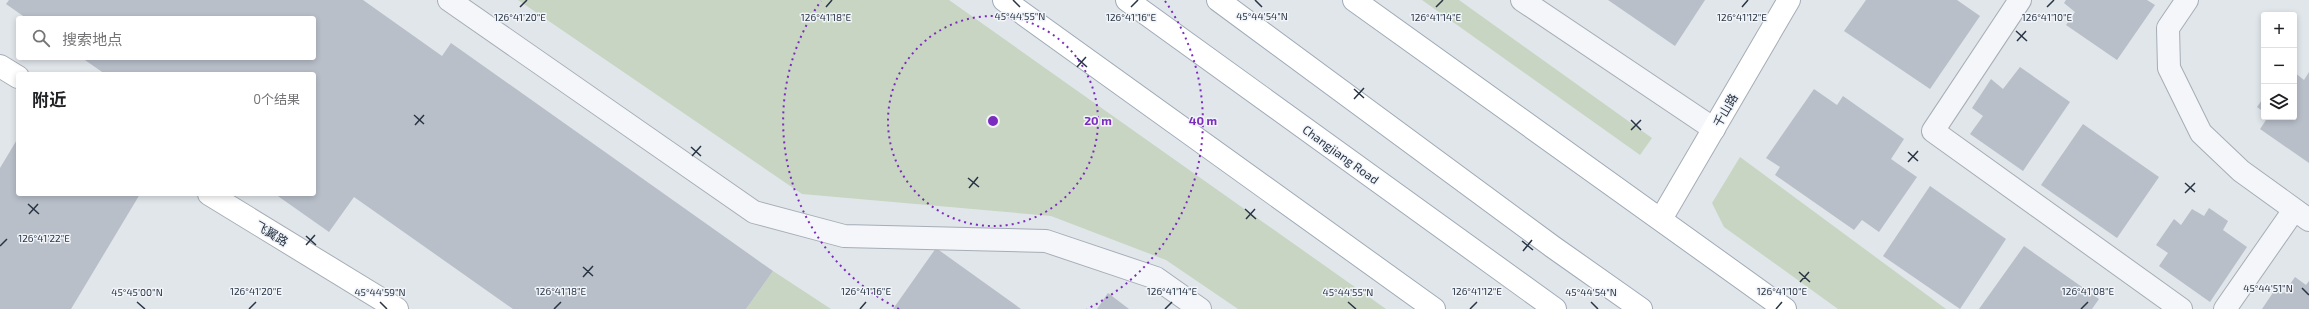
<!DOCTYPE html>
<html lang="zh">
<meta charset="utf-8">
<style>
:root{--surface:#fff;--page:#f6f6f6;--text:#202124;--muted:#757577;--line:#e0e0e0}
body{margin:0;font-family:"Exo 2","Noto Sans SC",sans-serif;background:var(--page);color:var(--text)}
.controls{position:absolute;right:12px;top:12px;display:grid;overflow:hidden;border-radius:4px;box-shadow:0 2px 6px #0003}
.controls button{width:36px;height:36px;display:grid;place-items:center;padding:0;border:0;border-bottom:1px solid var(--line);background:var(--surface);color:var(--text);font:20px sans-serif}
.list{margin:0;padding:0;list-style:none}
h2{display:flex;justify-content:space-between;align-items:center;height:52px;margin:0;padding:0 16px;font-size:17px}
h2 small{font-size:13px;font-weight:400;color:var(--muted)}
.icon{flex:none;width:22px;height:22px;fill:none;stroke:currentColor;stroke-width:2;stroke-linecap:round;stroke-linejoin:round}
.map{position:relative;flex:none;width:2309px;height:309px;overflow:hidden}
.search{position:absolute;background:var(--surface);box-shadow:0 2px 6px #0003;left:16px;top:16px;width:300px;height:44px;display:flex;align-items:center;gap:10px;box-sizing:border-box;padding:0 14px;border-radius:4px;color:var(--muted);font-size:15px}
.panel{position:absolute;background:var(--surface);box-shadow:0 2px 6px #0003;left:16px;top:72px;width:300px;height:124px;border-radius:4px}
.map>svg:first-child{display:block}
</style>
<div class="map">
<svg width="2309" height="309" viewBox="0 0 2309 309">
<rect width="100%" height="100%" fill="#e1e6eb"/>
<g fill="#c8d5c2">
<polygon points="518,0 949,0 1386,309 1238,309 1166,260 1051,216 802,194"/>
<polygon points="1422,0 1459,0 1652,138 1640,155"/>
<polygon points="1740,157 1946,309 1838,309 1724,227 1712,203"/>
<polygon points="773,271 831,309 746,309"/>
</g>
<g fill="#b8bfc9">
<polygon points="9,0 363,0 442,56 451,43 773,271 746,309 513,309 354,197 329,232 275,194 314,194 314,74 105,74 82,58 314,58 314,18 26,18 6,4"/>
<polygon points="1608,0 1705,0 1675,46"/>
<polygon points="1866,0 1957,0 1980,16 1930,89 1844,31"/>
<polygon points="2066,0 2147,0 2155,5 2117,60 2066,25 2075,12 2064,3"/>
<polygon points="2020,67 2070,102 2023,171 1970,134 1983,116 1972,108 1991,79 2003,89"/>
<polygon points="2294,72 2304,80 2309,72 2309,163 2260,129 2268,117 2294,117"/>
<polygon points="1814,89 1837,105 1843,96 1904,139 1891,159 1917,177 1879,232 1862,220 1854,230 1775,175 1780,167 1766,158"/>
<polygon points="2264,97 2264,112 2257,107"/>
<polygon points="2083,124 2159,177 2117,238 2041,185"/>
<polygon points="18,138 18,194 140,194 71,309 0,309 0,168"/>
<polygon points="1930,186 2006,239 1960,309 1883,256"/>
<polygon points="2209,208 2228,221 2223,230 2247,247 2210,302 2159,266 2168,253 2156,245 2174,219 2181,225 2192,209 2204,216"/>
<polygon points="2024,246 2099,299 2092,309 1979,309"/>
<polygon points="936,248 1021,309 893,309"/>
<polygon points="2295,277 2306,285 2309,281 2309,309 2262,309 2276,288 2284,293"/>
<polygon points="1108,293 1129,309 1097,309"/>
</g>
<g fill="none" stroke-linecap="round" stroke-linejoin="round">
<defs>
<g id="street">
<polyline points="449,0 754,212 844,236 1046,241 1156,278 1200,309"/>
<polyline points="1522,0 1714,129"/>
<polyline points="2020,0 1933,131 2181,309"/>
<polyline points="2187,0 2168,28 2169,68 2201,133 2241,171 2309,220"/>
<polyline points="2225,309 2294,210"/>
</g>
<g id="secondary">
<polyline points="0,66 18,77"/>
<polyline points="209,194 397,309"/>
<polyline points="1661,219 1789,0"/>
</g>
<g id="primary">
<polyline points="1004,0 1434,309"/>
<polyline points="1127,0 1555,309"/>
<polyline points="1218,0 1553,247 1641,309"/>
<polyline points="1354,0 1785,309"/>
</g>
</defs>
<use href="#street" stroke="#a6adb6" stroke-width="24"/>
<use href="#secondary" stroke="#a6adb6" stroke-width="24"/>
<use href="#primary" stroke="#a0abb8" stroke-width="24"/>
<use href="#street" stroke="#f4f6f9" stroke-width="22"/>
<use href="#secondary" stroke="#fff" stroke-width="22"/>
<use href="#primary" stroke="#fff" stroke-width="22"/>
</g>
<path fill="none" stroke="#283444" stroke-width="1.5" d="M1013 0 1020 7M1255 0 1262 7M520 7 527 0M826 7 832 0M1131 7 1138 0M1436 7 1443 0M1742 7 1748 0M2047 7 2054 0M2016 31 2027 41M2017 41 2026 31M1077 58 1087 67M1077 67 1086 57M1354 89 1364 98M1354 99 1364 88M414 115 424 124M1631 120 1641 130M415 125 424 115M1631 130 1641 120M691 147 701 156M1908 152 1918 161M692 156 701 146M1908 162 1918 151M968 178 979 187M2185 183 2195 192M969 188 978 177M2185 193 2195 183M28 204 39 214M1245 209 1256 219M29 214 38 204M1246 219 1255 209M306 236 316 245M1522 241 1533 250M306 245 315 235M0 246 7 239M1523 251 1532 240M583 267 593 276M1799 272 1810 282M583 277 593 266M1800 282 1809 272M2302 288 2309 295M137 302 145 309M380 302 387 309M1348 302 1356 309M1591 302 1598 309M249 309 256 302M554 309 561 302M860 309 866 302M1165 309 1172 302M1470 309 1477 302M1776 309 1782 302M2081 309 2088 302"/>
<g fill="none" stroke="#7b2cbf" stroke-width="2" stroke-dasharray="2 4">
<circle cx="993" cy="121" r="105"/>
<path d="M899 309A210 210 0 0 1 821 1M1165 1A210 210 0 0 1 1087 309"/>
</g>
<g text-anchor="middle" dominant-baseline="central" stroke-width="3" stroke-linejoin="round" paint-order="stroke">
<g font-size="12" fill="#283444" stroke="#f1f4f8">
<text transform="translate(1725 110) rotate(-60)">千山路</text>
<text transform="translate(1341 154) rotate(36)">Changjiang Road</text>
<text transform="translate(272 233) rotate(31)">飞翼路</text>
</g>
</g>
<g font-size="10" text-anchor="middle" fill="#283444" stroke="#f1f4f8" stroke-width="3" stroke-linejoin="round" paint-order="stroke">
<text x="1020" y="20">45°44'55"N</text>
<text x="1262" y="20">45°44'54"N</text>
<text x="520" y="21">126°41'20"E</text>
<text x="826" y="21">126°41'18"E</text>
<text x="1131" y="21">126°41'16"E</text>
<text x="1436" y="21">126°41'14"E</text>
<text x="1742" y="21">126°41'12"E</text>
<text x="2047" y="21">126°41'10"E</text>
<text x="44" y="242">126°41'22"E</text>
<text x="2268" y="292">45°44'51"N</text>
<text x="256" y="295">126°41'20"E</text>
<text x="561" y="295">126°41'18"E</text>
<text x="866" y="295">126°41'16"E</text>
<text x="1172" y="295">126°41'14"E</text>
<text x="1477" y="295">126°41'12"E</text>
<text x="1782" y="295">126°41'10"E</text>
<text x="2088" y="295">126°41'08"E</text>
<text x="137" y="296">45°45'00"N</text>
<text x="380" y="296">45°44'59"N</text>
<text x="1348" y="296">45°44'55"N</text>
<text x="1591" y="296">45°44'54"N</text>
</g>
<circle cx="993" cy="121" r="6" fill="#7b2cbf" stroke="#f1f4f8" stroke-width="2"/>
<g font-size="12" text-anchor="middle" font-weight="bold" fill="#7b2cbf" stroke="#f1f4f8" stroke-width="3" stroke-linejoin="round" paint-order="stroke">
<text x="1098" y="125">20 m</text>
<text x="1203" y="125">40 m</text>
</g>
</svg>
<div class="controls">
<button>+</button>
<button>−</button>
<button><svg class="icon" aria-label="layers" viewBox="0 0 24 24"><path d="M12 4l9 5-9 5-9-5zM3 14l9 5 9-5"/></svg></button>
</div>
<div class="search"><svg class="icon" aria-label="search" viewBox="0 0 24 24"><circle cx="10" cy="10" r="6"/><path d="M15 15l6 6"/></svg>搜索地点</div>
<section class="panel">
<h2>附近<small>0个结果</small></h2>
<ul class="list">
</ul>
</section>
</div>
